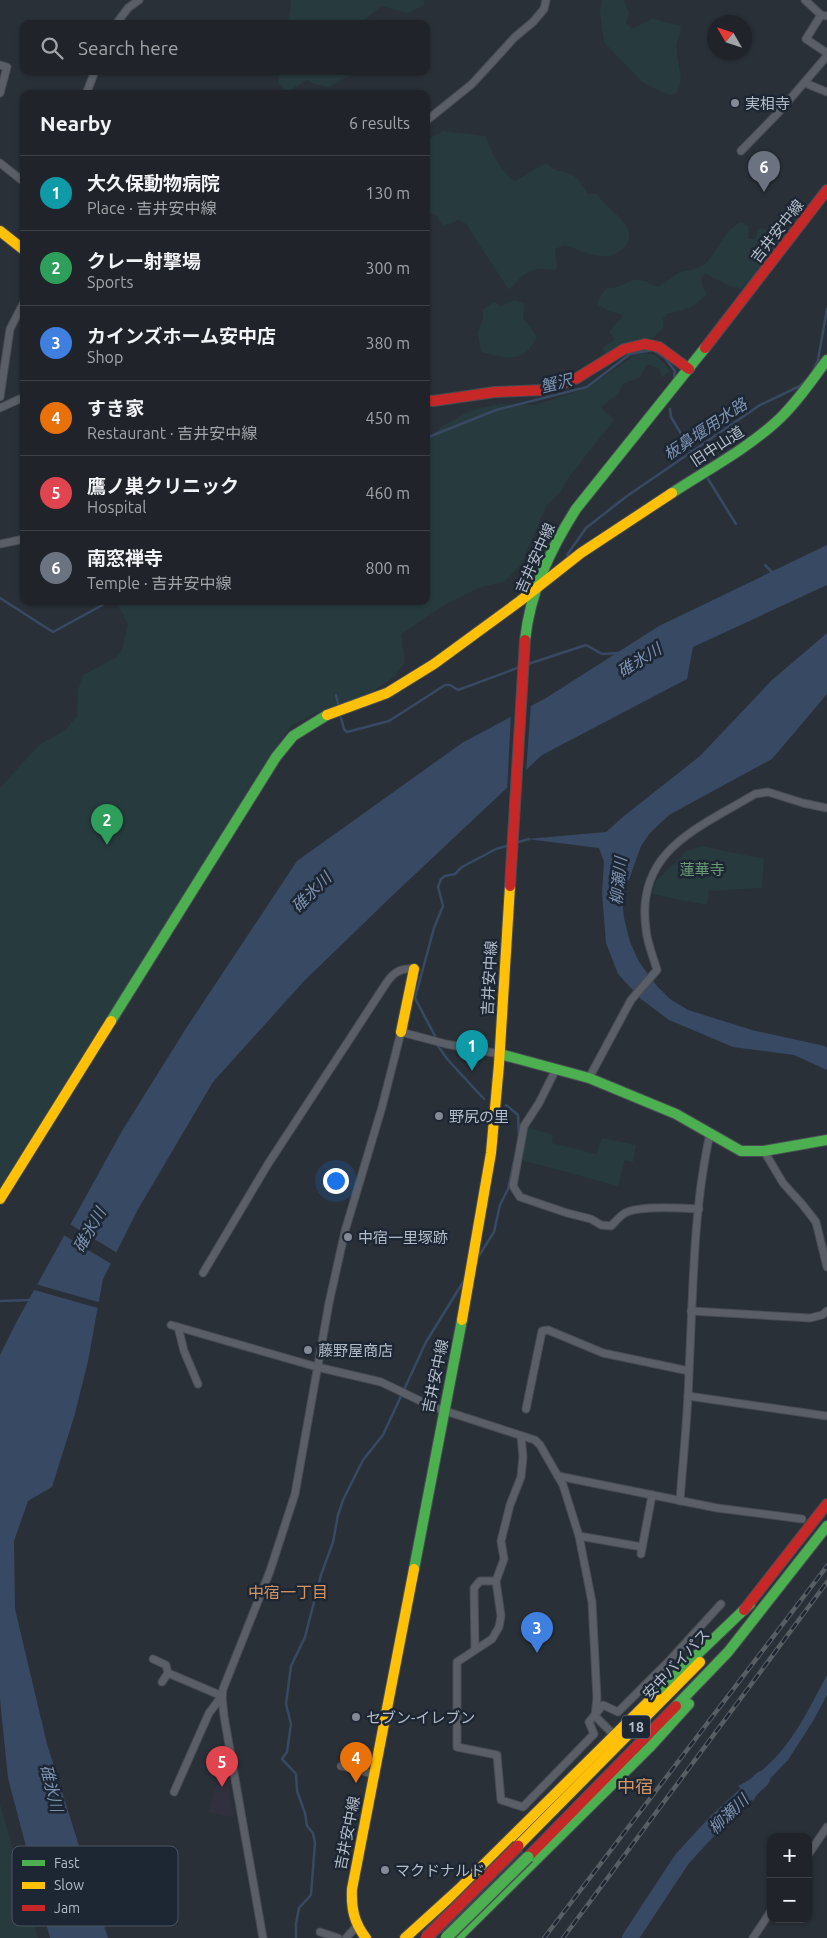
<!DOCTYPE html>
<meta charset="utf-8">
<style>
:root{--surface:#20242a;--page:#2d3036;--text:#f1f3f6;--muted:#a2a4a8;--line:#3d4147;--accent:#848b96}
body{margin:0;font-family:Ubuntu,"Noto Sans JP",sans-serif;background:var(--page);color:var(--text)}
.controls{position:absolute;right:15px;bottom:15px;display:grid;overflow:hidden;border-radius:10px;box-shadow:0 1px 4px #0004}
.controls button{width:45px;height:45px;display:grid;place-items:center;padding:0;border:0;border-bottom:1px solid var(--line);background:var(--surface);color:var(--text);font:25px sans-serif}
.compass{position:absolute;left:707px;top:15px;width:45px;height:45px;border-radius:50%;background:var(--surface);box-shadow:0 1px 4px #0004;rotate:309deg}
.you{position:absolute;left:335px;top:1180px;width:18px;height:18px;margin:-12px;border:4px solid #fff;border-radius:50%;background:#1a73e8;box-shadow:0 0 0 8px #1a73e833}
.badge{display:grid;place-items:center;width:32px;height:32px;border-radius:50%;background:var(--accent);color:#fff;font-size:16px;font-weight:700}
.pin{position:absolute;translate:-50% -41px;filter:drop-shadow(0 1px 2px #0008)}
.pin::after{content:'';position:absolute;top:26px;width:18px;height:15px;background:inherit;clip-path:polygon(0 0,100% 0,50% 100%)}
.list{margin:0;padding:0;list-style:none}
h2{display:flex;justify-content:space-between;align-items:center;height:65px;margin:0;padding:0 20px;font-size:21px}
h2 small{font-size:16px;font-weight:400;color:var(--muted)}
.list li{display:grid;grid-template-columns:32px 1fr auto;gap:15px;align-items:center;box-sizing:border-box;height:75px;padding:0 20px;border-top:1px solid var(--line)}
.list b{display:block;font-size:19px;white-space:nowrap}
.list p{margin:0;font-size:16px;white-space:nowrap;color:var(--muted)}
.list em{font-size:16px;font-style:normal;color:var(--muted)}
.icon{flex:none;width:28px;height:28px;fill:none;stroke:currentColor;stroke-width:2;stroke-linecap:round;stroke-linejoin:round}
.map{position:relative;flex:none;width:827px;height:1938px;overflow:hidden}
.search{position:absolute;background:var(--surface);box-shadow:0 1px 4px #0004;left:20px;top:20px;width:410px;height:55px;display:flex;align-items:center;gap:12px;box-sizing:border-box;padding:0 18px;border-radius:10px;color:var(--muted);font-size:19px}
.panel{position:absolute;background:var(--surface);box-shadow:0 1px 4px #0004;left:20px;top:90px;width:410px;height:515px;border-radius:10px}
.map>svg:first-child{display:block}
</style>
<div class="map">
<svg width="827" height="1938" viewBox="0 0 827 1938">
<rect width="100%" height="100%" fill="#2a3038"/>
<polygon fill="#31303e" points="224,1762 234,1818 208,1812"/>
<g fill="#273a3e">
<polygon points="291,0 424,0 424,5 408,13 381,6 366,19 355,24 286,24 290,13"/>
<path d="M602 0H624L629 13 626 23 632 29 653 18 664 22 680 25C682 33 678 37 677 44 674 61 689 81 674 95L664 93 642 82 604 42 600 13Z"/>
<polygon points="278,71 358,71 329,87 315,84 307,80 287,92 279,83"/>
<path d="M443 131 485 136C492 152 500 171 515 181L546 163C555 171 557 170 568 173 578 176 583 186 588 194H597C605 206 621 216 626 226 630 233 631 241 624 247 622 249 618 253 615 254 600 261 579 250 565 245L555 249 557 267 555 270C529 267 527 271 509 290L466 224 459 220 443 226 436 215 426 212V140Z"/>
<path d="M741 222 748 226 749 239H755L758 230 762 228 776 236 785 234 786 239 769 264 741 289 727 285 705 273 701 278 702 285 707 294C695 307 684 311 666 314L663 319 664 328 653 338C635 336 621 345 606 354L602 348 615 339 609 332 623 316 621 314 608 311 597 304 602 293 607 288C633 288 624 270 658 287 667 283 675 273 684 271 692 270 700 269 706 263 718 250 724 230 741 222Z"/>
<path d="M515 300 524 304 523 318 537 336C524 365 507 358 481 352L478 332 483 320V309L494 302 501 306Z"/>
<path d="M646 353C658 354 663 361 670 371L661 378 660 369 647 364 640 377 623 384 618 394 601 407 614 420 568 478 561 491 547 505 521 565 505 581 478 588 441 607 401 634 405 662 394 677 366 696 316 713 292 725 268 758 0 1188V788L39 745 65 730 77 716 78 690 83 675 117 657 122 649 128 624 116 601H426V442L442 426 472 410 500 404 535 405 588 388 635 355Z"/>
<polygon points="701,846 764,859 762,888 709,891 707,905 652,894 656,881 687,851"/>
<polygon points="527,1127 553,1135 552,1143 596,1154 602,1138 636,1145 633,1162 625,1160 618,1186 521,1160"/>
<polygon points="0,1804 38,1938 0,1938"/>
</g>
<g fill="#384963">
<polygon points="827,545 827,585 693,647 687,679 542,755 393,895 305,980 213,1082 137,1211 103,1279 88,1361 74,1417 52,1487 28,1501 14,1541 15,1609 47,1744 108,1938 50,1938 8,1778 0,1699 0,1355 17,1321 122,1131 185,1030 297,861 462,743 546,698 659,626"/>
<polygon points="827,633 827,694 772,759 669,815 650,833 641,846 622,899 624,918 630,942 639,962 657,986 670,999 688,1010 752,1030 825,1046 827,1048 827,1070 794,1055 733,1047 669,1020 641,999 618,974 606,943 602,893 604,862 599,848 527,839 606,832 624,816 700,756 772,680"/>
<path d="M827 1675V1695L813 1721 788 1760 762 1787 753 1801 738 1786C784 1763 804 1718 827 1675Z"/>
</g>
<g fill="#2a3038">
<polygon points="531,703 526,773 507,792 511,714"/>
<polygon points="68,1223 119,1254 113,1265 62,1234"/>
<polygon points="35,1284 102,1303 101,1309 31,1289"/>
</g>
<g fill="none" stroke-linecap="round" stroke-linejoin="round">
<g stroke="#384963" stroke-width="2.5">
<polyline points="814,369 818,360 827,309"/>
<polyline points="670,409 671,417 701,467"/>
<polyline points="426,438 496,410 587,387 630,354 653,350 665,358 675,371 674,376"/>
<polyline points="708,479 736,524"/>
<polyline points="567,555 586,528 627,496 760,405 800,386 806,380"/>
<polyline points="765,565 773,573"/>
<polyline points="0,598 53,632 110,601"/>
<polyline points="525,665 586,645 602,654 619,653"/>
<polyline points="336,695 338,704"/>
<polyline points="341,718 344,729 347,732 389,721 445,685 450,685 458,690 520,667"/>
<polyline points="515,843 529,839"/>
<polyline points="435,1036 415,998 434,928 443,906 438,887 441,879 445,876 455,874 462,867 496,849 510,845"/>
<polyline points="438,1046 448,1060 484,1099"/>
<polyline points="506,1105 518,1115 519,1138"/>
<polyline points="477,1259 494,1232 500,1205 508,1189 517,1148"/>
<polyline points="0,1301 31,1300"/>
<polyline points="296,1938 296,1924 299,1908 311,1895 315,1843 313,1833 307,1826 305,1813 297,1791 296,1774 282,1759 287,1752 291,1724 286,1704 291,1666 305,1637 321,1575 333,1542 338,1515 343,1500 363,1460 383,1435 426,1342 465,1279"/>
</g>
<polyline stroke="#384963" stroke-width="16" points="630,1938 682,1859 716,1822 762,1779"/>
<defs>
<g id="street">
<polyline points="805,0 821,15 827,16"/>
<polyline points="821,15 806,39 827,53"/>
<polyline points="116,24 128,8 139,0"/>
<polyline points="0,65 7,67 0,93"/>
<polyline points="805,83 827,92"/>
<polyline points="86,94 95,71"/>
<polyline points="426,121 472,84 515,37 533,22 544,9 546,0"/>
<polyline points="741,151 778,113 827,56"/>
<polyline points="0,163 24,182"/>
<polyline points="0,397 10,329 24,302"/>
<polyline points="0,408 24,397"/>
<polyline points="0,544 24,539"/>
<path d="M556 1069 539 1103 524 1126 513 1186 520 1197 567 1213 591 1219 601 1225 611 1226C615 1222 620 1216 625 1213 639 1205 683 1208 699 1209"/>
<path d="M589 1078 631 1000 657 970C653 956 647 943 646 929 635 850 699 828 755 794L768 792 803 803 827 808"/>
<polyline points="764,1151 783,1183 802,1204 816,1222 827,1267"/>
<path d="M203 1273 268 1164 387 982C394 972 401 968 414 969"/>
<polyline points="691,1311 810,1318 822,1315 827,1311"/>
<polyline points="171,1325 317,1367 381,1382 433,1407 535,1440 540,1445 563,1485 579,1536 592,1602 597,1698 595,1716 614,1735"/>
<polyline points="178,1327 184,1351 198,1384"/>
<polyline points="688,1396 827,1416"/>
<polyline points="526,1409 542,1331 548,1330 603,1353 689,1371"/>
<polyline points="521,1436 523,1457 521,1477 510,1505 501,1541 504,1559 496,1581 501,1616 499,1627 492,1639 457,1662 457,1747 497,1755 501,1800 523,1807 594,1734 589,1722 603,1705 618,1712 667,1663 721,1604"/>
<polyline points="558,1476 717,1508 802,1519"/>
<path d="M680 1501C683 1458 688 1415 689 1372 693 1295 693 1209 710 1134"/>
<polyline points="579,1536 642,1547"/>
<polyline points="641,1554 652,1495"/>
<polyline points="475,1648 474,1588 480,1581 496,1581"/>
<polyline points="153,1659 166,1665 168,1673"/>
<polyline points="162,1682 168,1673 222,1696"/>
<polyline points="341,1766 374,1774"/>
<polyline points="174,1792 209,1713 222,1696"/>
<polyline points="808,1855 827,1827"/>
<polyline points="320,1932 338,1938"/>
<polyline points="263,1938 224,1716 222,1696 223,1689 270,1571 295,1494 329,1303 345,1231 382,1107 401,1032 446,1044 500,1054"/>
<polyline points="346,1938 357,1926"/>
<polyline points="753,1938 771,1911"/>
</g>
<g id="fast">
<path d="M672 493C707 470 745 450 776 422 796 404 811 381 827 360"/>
<path d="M525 640C530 592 550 550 576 509L705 348"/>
<polyline points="111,1021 276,757 293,736 327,715"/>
<polyline points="500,1054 589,1078 676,1114 741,1151 764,1151 827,1140"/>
<polyline points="414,1569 462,1320"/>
<polyline points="656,1694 750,1604"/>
<polyline points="676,1706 728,1652 827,1526"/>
<polyline points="457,1938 651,1746 689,1704"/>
</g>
<g id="slow">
<polyline points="0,231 24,250"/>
<polyline points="327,715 387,693 434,664 520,601 581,553 672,493"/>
<polyline points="401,1032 414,969"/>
<polyline points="0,1199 111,1021"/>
<polyline points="462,1320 491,1153 499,1064 510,886"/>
<polyline points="518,1846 700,1662"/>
<path d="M366 1938C354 1923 351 1908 352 1889L414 1569"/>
<polyline points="405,1938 459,1889 656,1694"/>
</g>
<g id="jam">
<polyline points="705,348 827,190"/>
<polyline points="426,400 433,401 495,392 544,390 577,378 624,349 645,344 659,347 689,369"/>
<polyline points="510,886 525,640"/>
<polyline points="744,1610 827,1504"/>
<polyline points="528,1857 676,1706"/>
</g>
</defs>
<use href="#street" stroke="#484c53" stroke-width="9"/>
<use href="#fast" stroke="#484c53" stroke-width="12"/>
<use href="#slow" stroke="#484c53" stroke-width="12"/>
<use href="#jam" stroke="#484c53" stroke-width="12"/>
<use href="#street" stroke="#5a5e66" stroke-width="7"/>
<use href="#fast" stroke="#4caf50" stroke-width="10"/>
<use href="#slow" stroke="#ffc107" stroke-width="10"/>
<use href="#jam" stroke="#c62828" stroke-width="10"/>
<defs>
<g id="rail">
<polyline points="544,1938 827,1566"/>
<polyline points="563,1938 827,1582"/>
</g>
</defs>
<use href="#rail" stroke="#595d64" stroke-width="4.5"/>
<use href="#rail" stroke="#1d2633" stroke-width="2.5" stroke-dasharray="8" stroke-linecap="butt"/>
<defs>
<polyline id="fast-bridge" points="446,1938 528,1857"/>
<polyline id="jam-bridge" points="426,1938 518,1846"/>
</defs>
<use href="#fast-bridge" stroke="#474c53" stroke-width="14" stroke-linecap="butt"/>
<use href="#jam-bridge" stroke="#474c53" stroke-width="14" stroke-linecap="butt"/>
<use href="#fast-bridge" stroke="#4caf50" stroke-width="11"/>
<use href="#jam-bridge" stroke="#c62828" stroke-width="11"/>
</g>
<g fill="#848b96" stroke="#1d2633" stroke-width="2">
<circle cx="735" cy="103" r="5"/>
<circle cx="439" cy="1116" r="5"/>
<circle cx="348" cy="1237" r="5"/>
<circle cx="308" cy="1350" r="5"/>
<circle cx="356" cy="1717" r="5"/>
<circle cx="385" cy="1870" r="5"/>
</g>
<g text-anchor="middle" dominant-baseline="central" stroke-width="5" stroke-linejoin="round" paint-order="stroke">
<rect fill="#1d2633" stroke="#878f9c" stroke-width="1" x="622" y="1715.5" width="28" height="23" rx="4"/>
<g font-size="14" font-weight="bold" fill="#b4bcc9">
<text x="636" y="1727">18</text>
</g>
<g font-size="15" fill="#b4bcc9" stroke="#1d2633" text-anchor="start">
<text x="745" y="103">実相寺</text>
<text x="449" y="1116">野尻の里</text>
<text x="358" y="1237">中宿一里塚跡</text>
<text x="318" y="1350">藤野屋商店</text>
<text x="366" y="1717">セブン-イレブン</text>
<text x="395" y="1870">マクドナルド</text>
</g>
<g font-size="15" fill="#b4bcc9" stroke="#1d2633">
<text transform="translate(777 231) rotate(-52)">吉井安中線</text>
<text transform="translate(717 446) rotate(-33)">旧中山道</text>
<text transform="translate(535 558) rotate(-66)">吉井安中線</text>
<text transform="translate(489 978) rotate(-87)">吉井安中線</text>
<text transform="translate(435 1376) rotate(-78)">吉井安中線</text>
<text transform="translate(676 1664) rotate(-47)">安中バイパス</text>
<text transform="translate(347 1833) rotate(-79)">吉井安中線</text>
</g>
<g font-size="15" fill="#6b9a76" stroke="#1d2633">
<text x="702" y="869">蓮華寺</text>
</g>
<g font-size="16" font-style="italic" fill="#7c92b1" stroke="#1d2633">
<text transform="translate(556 383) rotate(-14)">蟹沢</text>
<text transform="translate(705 429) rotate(-34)">板鼻堰用水路</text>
<text transform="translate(639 660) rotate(-32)">碓氷川</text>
<text transform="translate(618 881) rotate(-84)">柳瀬川</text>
<text transform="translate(311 892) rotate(-45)">碓氷川</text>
<text transform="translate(89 1230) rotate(-60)">碓氷川</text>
<text transform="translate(52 1788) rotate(76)">碓氷川</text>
<text transform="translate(728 1814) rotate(-44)">柳瀬川</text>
</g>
<g font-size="16" fill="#d59563" stroke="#1d2633">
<text x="288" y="1592">中宿一丁目</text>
</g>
<g font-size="18" fill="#d59563" stroke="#1d2633">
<text x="635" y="1786">中宿</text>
</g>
</g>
<rect x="12" y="1846" width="166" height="80" rx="8" fill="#1d2633" stroke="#4a5360" stroke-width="1"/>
<rect x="22" y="1860" width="23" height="6" fill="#4caf50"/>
<rect x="22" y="1882" width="23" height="7" fill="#ffc107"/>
<rect x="22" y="1905" width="23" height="6" fill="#c62828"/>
<g font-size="14" fill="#b4bcc9">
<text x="54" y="1868">Fast</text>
<text x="54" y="1890">Slow</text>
<text x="54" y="1913">Jam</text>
</g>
</svg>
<div class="controls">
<button>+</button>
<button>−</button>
</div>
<svg class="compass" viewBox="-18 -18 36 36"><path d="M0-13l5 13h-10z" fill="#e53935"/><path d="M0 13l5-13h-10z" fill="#a2a4a8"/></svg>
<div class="you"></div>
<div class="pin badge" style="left:472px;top:1071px;background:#0f9aa8">1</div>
<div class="pin badge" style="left:107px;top:845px;background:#2e9e5b">2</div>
<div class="pin badge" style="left:537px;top:1653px;background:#3f7fe0">3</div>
<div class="pin badge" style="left:356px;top:1783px;background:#e8710a">4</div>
<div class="pin badge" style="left:222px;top:1787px;background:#e0444e">5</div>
<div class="pin badge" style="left:764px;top:192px;background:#6b7280">6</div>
<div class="search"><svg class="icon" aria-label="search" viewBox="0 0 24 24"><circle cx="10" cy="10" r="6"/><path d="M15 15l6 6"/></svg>Search here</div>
<section class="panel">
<h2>Nearby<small>6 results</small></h2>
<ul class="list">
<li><span class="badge" style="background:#0f9aa8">1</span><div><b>大久保動物病院</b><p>Place · 吉井安中線</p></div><em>130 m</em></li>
<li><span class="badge" style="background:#2e9e5b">2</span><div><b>クレー射撃場</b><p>Sports</p></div><em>300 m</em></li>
<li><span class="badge" style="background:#3f7fe0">3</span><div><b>カインズホーム安中店</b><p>Shop</p></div><em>380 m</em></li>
<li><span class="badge" style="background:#e8710a">4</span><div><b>すき家</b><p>Restaurant · 吉井安中線</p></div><em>450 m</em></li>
<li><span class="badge" style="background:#e0444e">5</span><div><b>鷹ノ巣クリニック</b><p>Hospital</p></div><em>460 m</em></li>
<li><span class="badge" style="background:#6b7280">6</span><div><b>南窓禅寺</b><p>Temple · 吉井安中線</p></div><em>800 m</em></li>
</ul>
</section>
</div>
